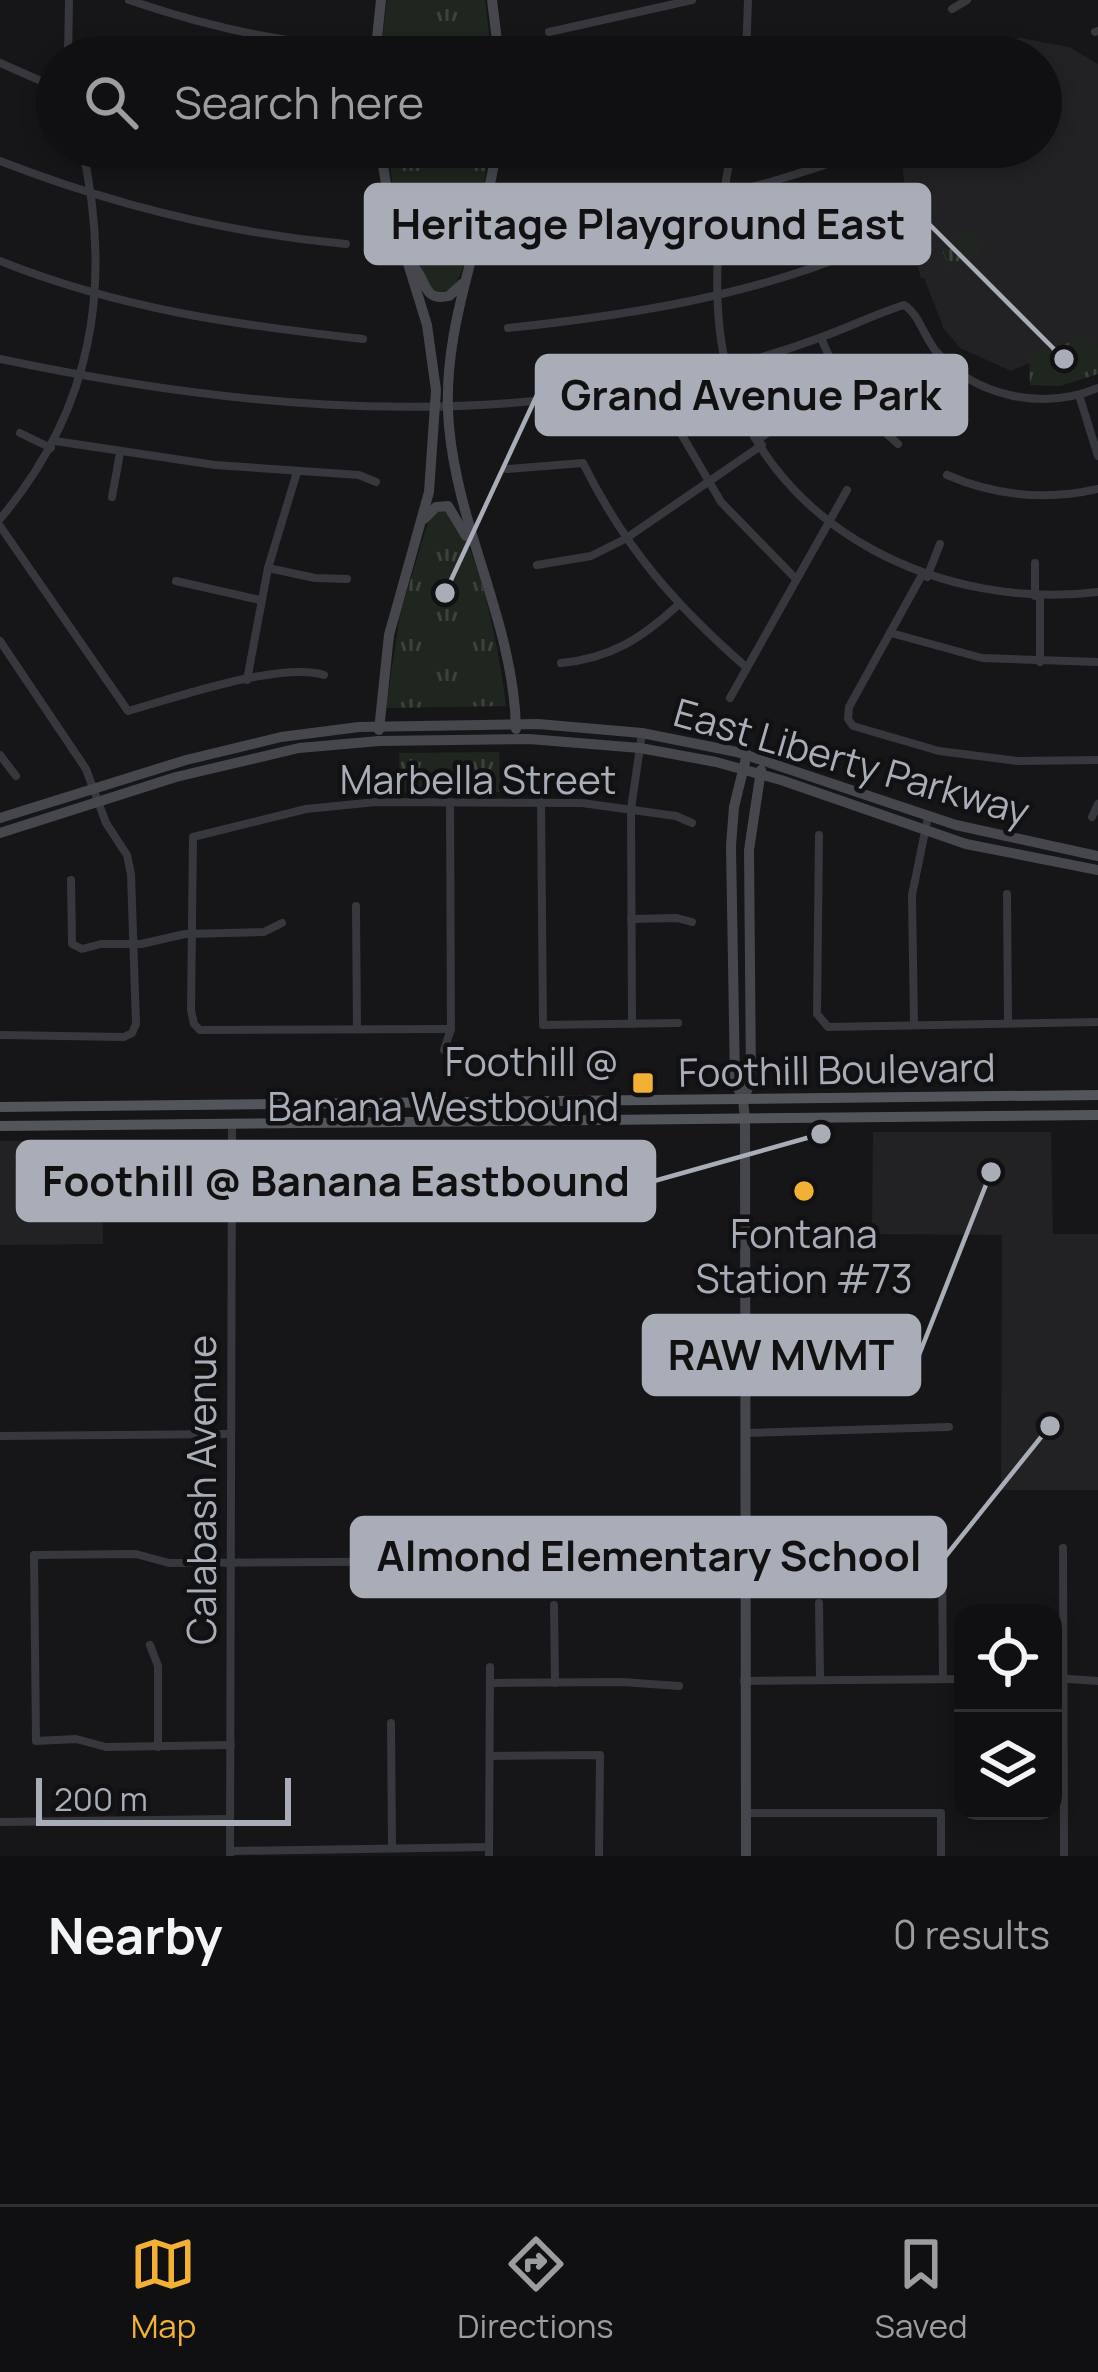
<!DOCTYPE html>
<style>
:root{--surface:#101012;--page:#1e1e20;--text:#f1f3f6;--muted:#9c9d9f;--line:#303032;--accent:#f2b134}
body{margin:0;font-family:Manrope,sans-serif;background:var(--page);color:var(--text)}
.controls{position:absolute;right:36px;bottom:36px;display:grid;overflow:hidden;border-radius:24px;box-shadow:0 6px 18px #0003}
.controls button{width:108px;height:108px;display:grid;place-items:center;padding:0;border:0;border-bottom:3px solid var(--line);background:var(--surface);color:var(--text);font:60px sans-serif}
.scale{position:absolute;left:36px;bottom:30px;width:255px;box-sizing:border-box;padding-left:12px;border:6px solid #a8adb8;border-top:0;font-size:33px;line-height:42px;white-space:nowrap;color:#a8adb8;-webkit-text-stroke:9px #111113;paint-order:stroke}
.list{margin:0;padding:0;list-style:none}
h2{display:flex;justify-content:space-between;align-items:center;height:156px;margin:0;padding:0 48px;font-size:51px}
h2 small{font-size:39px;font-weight:400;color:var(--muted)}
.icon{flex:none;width:66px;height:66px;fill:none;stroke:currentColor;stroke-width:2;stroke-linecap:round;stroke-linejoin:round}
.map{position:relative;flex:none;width:1098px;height:1856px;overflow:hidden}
.search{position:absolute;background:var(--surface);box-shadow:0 6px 18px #0003;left:36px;right:36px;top:36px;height:132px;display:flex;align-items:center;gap:30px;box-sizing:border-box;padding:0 42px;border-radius:66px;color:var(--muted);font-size:45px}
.sheet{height:348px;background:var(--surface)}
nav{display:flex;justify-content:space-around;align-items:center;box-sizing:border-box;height:168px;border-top:3px solid var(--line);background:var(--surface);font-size:33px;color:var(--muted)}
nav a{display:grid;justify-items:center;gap:6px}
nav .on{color:var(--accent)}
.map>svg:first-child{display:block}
</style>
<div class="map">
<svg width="1098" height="1856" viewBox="0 0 1098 1856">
<defs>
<pattern id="grass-tufts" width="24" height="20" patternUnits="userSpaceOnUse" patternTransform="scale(3)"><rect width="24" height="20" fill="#1e261f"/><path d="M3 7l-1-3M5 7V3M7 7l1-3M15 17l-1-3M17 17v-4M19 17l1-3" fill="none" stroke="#3c433d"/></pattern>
</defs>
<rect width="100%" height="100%" fill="#161618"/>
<g fill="#222225">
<polygon points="1020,38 1069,47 1098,64 1098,347 1088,337 1030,357 1032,362 1011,371 960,348 944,329 924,278 921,278 912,246 903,172 904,147 1041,147 1041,57 956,57 991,42"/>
<polygon points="873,1132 1051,1132 1053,1234 1098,1234 1098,1490 1001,1490 1002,1235 872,1234"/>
<polygon points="102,1140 103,1244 0,1245 0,1141"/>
</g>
<g fill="url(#grass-tufts)">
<polygon points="387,0 485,0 492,57 380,57"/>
<path d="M386 147H490C486 176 470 267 453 287 447 294 444 292 436 293L427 286 401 227Z"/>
<polygon points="972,232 981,254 948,266 940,244"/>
<polygon points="1089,336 1098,347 1098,374 1060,386 1030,385 1029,356"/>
<path d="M442 510C479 529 501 664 506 706L386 708 400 615 429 519Z"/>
<polygon points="499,752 500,792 400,793 399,753"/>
</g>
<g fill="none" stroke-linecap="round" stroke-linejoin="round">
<g stroke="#37383d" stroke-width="8">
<path d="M129 0C193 22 258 38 325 45"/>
<polyline points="952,9 967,0"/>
<polyline points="549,32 692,0"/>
<polyline points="1095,32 1098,31"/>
<polyline points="68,57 69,0"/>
<polyline points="746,57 748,0"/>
<polyline points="853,57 902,42"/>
<polyline points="0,63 57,88"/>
<polyline points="293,147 322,152"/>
<path d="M732 147C718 218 709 303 728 374 772 532 945 611 1098 592"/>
<path d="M0 161C113 205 225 233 346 244"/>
<path d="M536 233C653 215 764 189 875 147"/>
<path d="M0 261C120 309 236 325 363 339"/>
<path d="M508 328C632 315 765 294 879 241"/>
<path d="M821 338C838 380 863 414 898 444"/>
<path d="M0 359C213 404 436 427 652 384 708 373 765 358 819 338 848 328 875 314 904 305 918 313 924 336 935 350 974 397 1043 411 1098 388"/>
<polyline points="1079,395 1098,456"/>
<polyline points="676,425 721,502 795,578"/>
<polyline points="20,433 51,448"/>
<polyline points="758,440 786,419"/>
<polyline points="55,441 215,465 359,475 376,482"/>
<path d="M507 469 583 463C625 548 675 605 746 667"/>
<path d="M947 475C996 496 1046 501 1098 489"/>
<polyline points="112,497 120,453"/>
<path d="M0 519C93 409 113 285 82 147"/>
<path d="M0 526 128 711C174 698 281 661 324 675"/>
<polyline points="1035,563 1035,596"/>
<polyline points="537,565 591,556 625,539 762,445"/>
<polyline points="268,568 315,578 347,579"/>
<polyline points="922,575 849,707 848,719 853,726 939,751 1018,761 1098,760"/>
<polyline points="927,577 940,544"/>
<polyline points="176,581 260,600"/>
<polyline points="1040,596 1040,662"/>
<polyline points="891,633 982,658 1098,662"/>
<polyline points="0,641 86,769 106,823 127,855 131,874 136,1024 132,1033 124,1037 0,1035"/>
<path d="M561 663C611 658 641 639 678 605"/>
<polyline points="247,680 268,568 297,472"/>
<polyline points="730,698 847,490"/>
<polyline points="0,755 16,776"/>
<polyline points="541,802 543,1025 678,1023"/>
<polyline points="1092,817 1098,804"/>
<polyline points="819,835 817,1014 828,1027 1098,1022"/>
<polyline points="71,880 72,944 82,949 101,944 141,944 185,934 264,932 282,923"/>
<polyline points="1007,894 1008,1023"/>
<polyline points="356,906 357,1029"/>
<polyline points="631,919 677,918 692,922"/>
<polyline points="632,1024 631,809 642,733"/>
<polyline points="914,1025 912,895 928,817"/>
<polyline points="451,1029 200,1030 194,1024 191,1010 193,837 306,809 376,802 582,803 676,816 692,823"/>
<polyline points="444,1050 451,1029 450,802"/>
<polyline points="746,1433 949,1427"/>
<polyline points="0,1436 231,1434"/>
<polyline points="1063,1548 1064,1856"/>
<polyline points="942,1552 943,1679"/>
<polyline points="819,1603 820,1680"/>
<polyline points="554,1605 555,1683"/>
<polyline points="150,1645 158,1666 158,1747"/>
<polyline points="1053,1678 1098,1681"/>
<polyline points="744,1681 963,1679"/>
<polyline points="491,1683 622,1682 679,1686"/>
<polyline points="391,1723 392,1848"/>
<polyline points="231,1745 106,1747 76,1739 36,1741 34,1555 136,1554 169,1563 471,1561"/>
<polyline points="490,1756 600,1755 599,1856"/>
<polyline points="746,1813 941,1813 941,1856"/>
<polyline points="0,1822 230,1819"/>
<polyline points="230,1851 489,1847"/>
<polyline points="230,1856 232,1123"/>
<polyline points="489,1856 490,1667"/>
</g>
<g stroke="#45474d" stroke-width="10">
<polyline points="492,0 499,57"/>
<polyline points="375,57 381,0"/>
<path d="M497 147C483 241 440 329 449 426 458 530 514 624 516 729"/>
<path d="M414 267C427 281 423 302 449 296L462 284"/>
<polyline points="424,519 436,507 448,506 466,536"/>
<polyline points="379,730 389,635 429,492 436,390 427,325 389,202 380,147"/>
<polyline points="0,818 186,760 281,737 359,727 538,724 642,733 737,752 956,825 1098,856"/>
<polyline points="0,833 176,777 299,748 379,741 529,739 640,748 716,762 781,780 966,844 1098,870"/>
<polyline points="743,1100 751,1081 749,850 761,770"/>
<polyline points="746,1856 745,1119 743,1100 735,1081 731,846 734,807 747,754"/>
</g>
<g stroke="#53555c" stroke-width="10">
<polyline points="0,1107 1098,1095"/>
<polyline points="0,1126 1098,1115"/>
</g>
</g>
<g fill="#f2b134" stroke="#111113" stroke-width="4.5">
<rect x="631" y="1071" width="24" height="24" rx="6"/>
<circle cx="804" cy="1191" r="12"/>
</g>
<g text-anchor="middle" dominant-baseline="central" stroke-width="9" stroke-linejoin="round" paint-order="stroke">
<g font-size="39" fill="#a8adb8" stroke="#111113">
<text transform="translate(852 761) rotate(16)">East Liberty Parkway</text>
<text x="478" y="779">Marbella Street</text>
<text transform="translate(837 1069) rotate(-1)">Foothill Boulevard</text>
<text transform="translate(201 1490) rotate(-90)">Calabash Avenue</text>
</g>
<g font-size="39" fill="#a8adb8" stroke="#111113" text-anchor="end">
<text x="619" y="1061">Foothill @<tspan x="619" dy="45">Banana Westbound</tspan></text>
<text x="804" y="1233" text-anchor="middle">Fontana<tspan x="804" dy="45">Station #73</tspan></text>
</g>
</g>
<path fill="none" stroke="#a8adb8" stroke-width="4.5" d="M1064 359L929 224M445 593L537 395M821 1134L654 1181M991 1172L919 1355M1050 1426L945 1557"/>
<g fill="#a8adb8" stroke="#111113" stroke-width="4.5">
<circle cx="1064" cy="359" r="12"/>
<circle cx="445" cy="593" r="12"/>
<circle cx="821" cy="1134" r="12"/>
<circle cx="991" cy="1172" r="12"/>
<circle cx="1050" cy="1426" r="12"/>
</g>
<g fill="#a8adb8" stroke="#a8adb8" stroke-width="4.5">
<rect x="366" y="185" width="563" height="78" rx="12"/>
<rect x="537" y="356" width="429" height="78" rx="12"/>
<rect x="18" y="1142" width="636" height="78" rx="12"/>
<rect x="644" y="1316" width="275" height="78" rx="12"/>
<rect x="352" y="1518" width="593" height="78" rx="12"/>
</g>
<g font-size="42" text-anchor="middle" font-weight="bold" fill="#111">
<text x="648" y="239">Heritage Playground East</text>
<text x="751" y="410">Grand Avenue Park</text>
<text x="336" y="1196">Foothill @ Banana Eastbound</text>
<text x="781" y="1370">RAW MVMT</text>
<text x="649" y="1571">Almond Elementary School</text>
</g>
</svg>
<div class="controls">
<button><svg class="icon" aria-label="locate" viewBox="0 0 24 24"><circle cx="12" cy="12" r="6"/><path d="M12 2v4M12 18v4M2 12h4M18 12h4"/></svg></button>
<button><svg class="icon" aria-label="layers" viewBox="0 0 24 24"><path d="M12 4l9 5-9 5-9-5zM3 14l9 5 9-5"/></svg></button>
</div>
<div class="scale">200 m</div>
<div class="search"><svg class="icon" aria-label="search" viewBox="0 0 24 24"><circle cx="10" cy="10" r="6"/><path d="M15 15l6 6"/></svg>Search here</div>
</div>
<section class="sheet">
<h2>Nearby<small>0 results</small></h2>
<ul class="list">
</ul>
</section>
<nav>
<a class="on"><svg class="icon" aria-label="map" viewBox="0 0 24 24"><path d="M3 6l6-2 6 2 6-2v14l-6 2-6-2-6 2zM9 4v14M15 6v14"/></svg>Map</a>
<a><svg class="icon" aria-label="directions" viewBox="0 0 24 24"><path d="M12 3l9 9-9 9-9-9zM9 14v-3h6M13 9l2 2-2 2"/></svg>Directions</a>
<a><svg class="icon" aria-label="saved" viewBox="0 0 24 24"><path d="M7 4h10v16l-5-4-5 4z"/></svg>Saved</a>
</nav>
